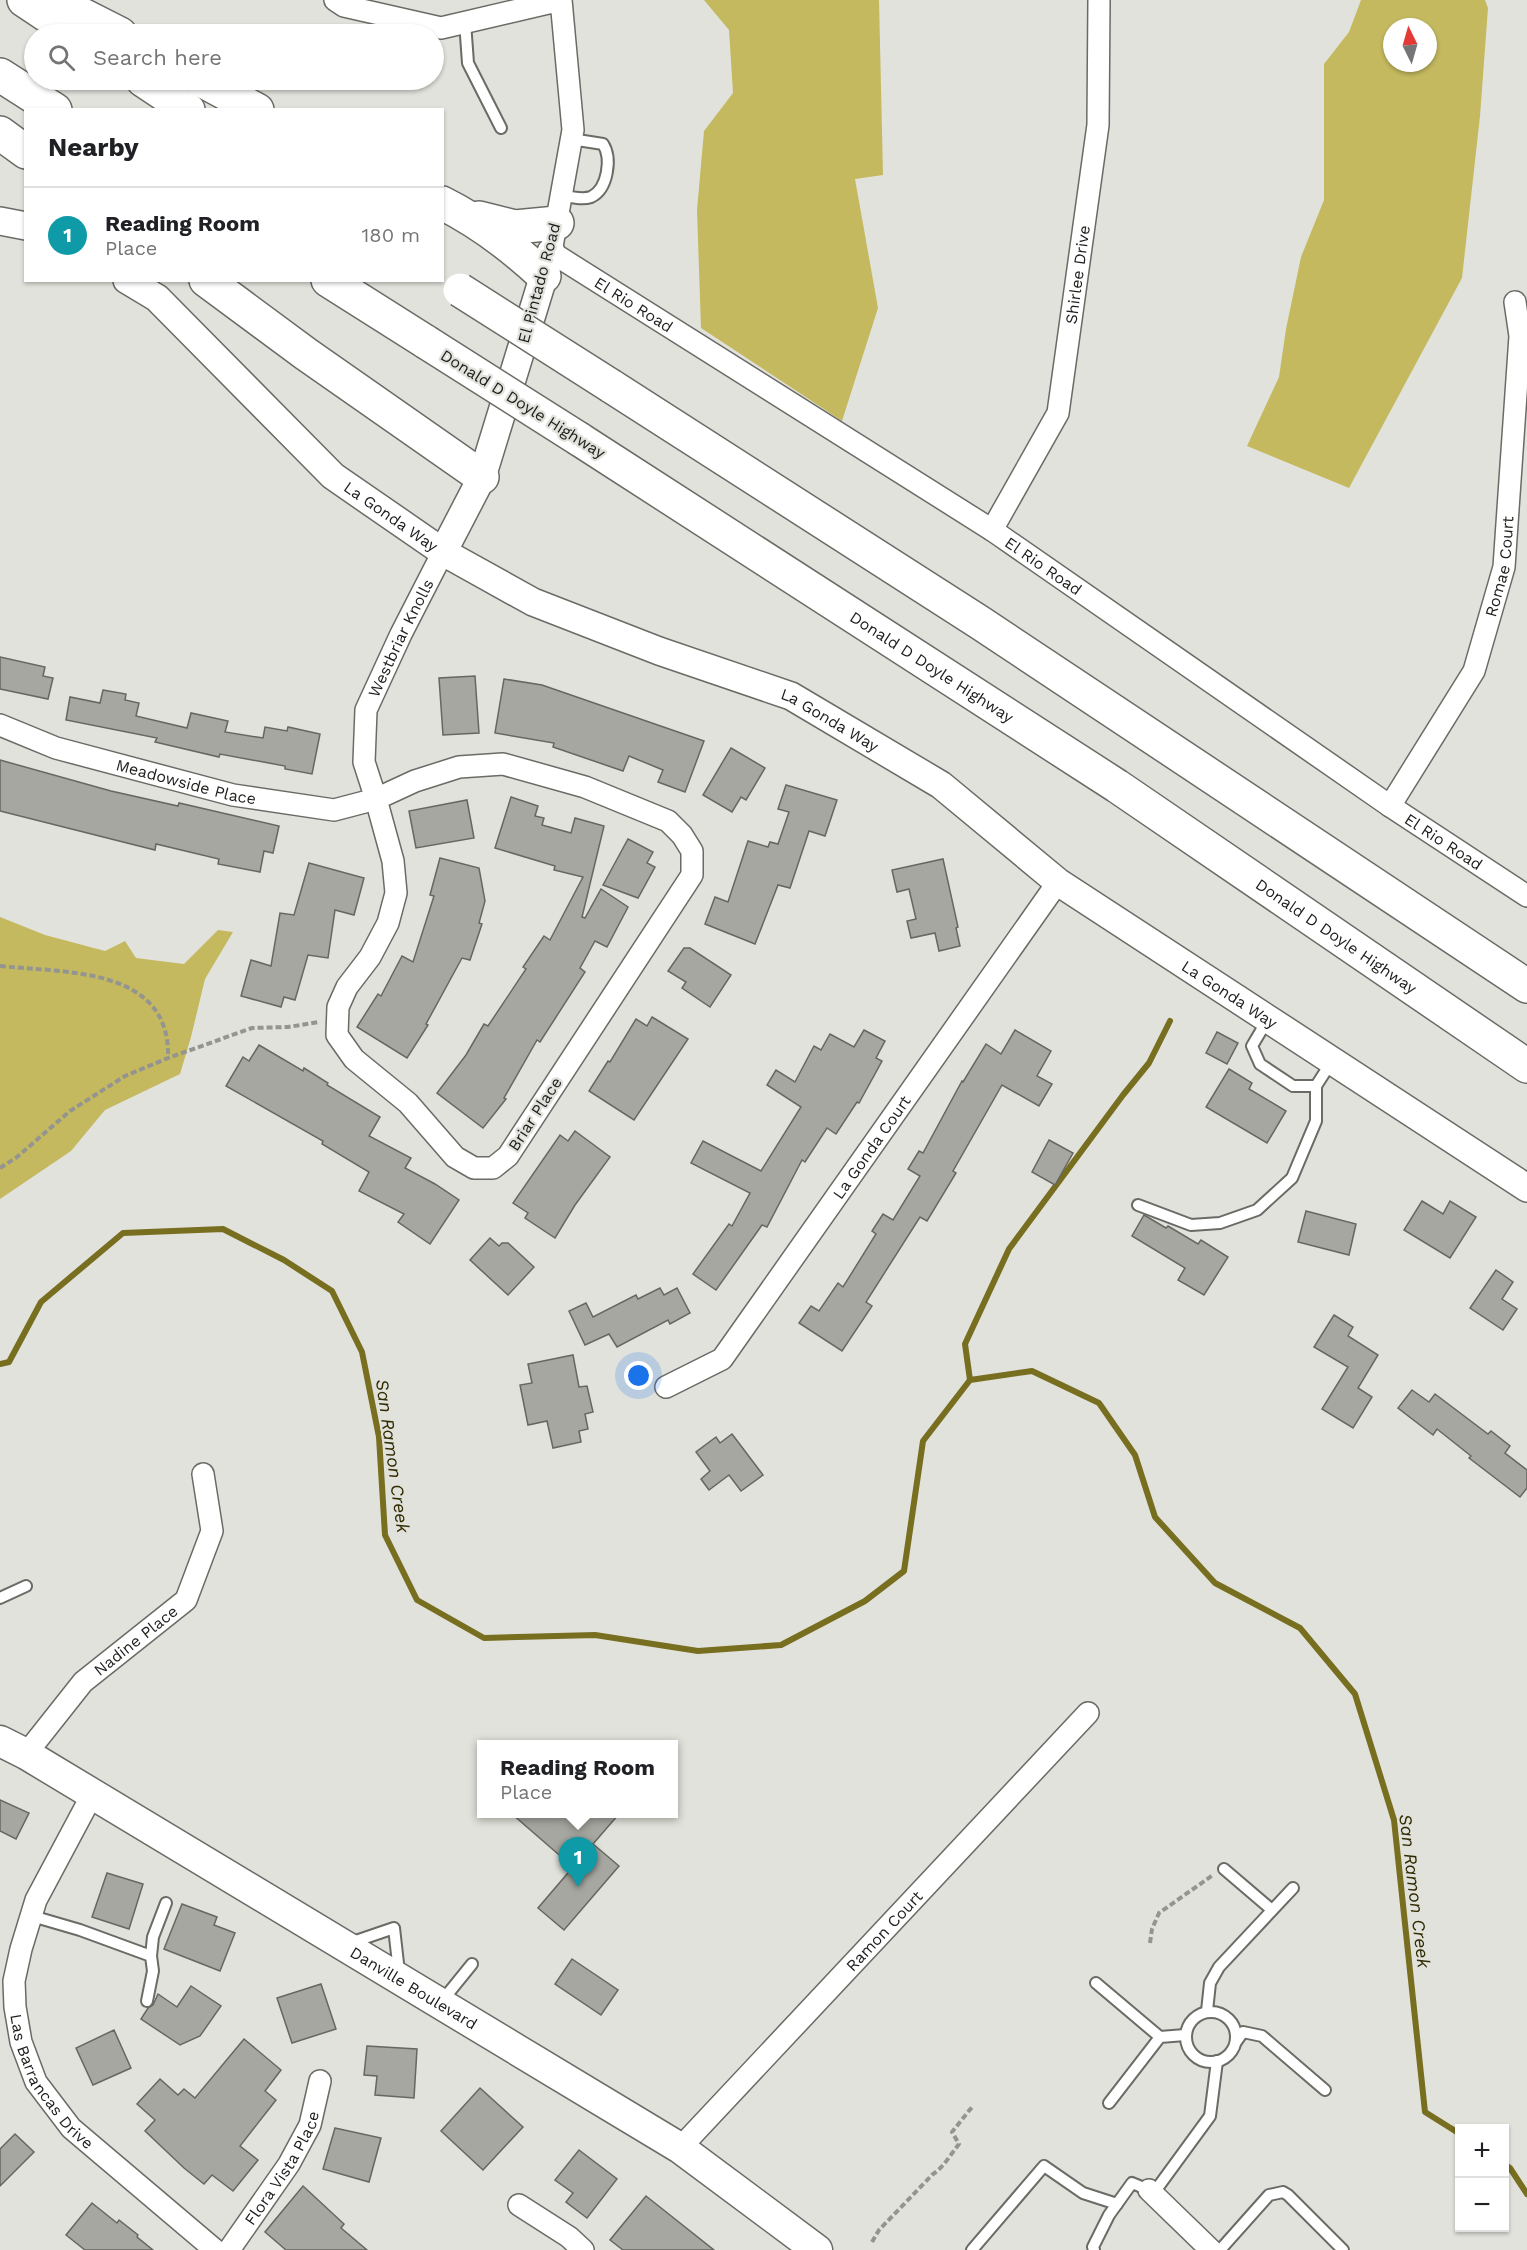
<!DOCTYPE html>
<meta charset="utf-8">
<style>
:root{--surface:#fff;--page:#f2f2f2;--text:#202124;--muted:#757577;--line:#e0e0e0;--accent:#83791d}
body{margin:0;font-family:"Work Sans",sans-serif;background:var(--page);color:var(--text)}
.controls{position:absolute;right:18px;bottom:18px;display:grid;overflow:hidden;border-radius:0px;box-shadow:0 2px 4px #0004}
.controls button{width:54px;height:54px;display:grid;place-items:center;padding:0;border:0;border-bottom:2px solid var(--line);background:var(--surface);color:var(--text);font:30px sans-serif}
.compass{position:absolute;left:1383px;top:18px;width:54px;height:54px;border-radius:50%;background:var(--surface);box-shadow:0 2px 4px #0004;rotate:355deg}
.you{position:absolute;left:639px;top:1376px;width:21px;height:21px;margin:-15px;border:4px solid #fff;border-radius:50%;background:#1a73e8;box-shadow:0 0 0 9px #1a73e833}
.badge{display:grid;place-items:center;width:39px;height:39px;border-radius:50%;background:var(--accent);color:#fff;font-size:20px;font-weight:700}
.pin{position:absolute;translate:-50% -50px;filter:drop-shadow(0 2px 3px #0008)}
.pin::after{content:'';position:absolute;top:32px;width:21px;height:18px;background:inherit;clip-path:polygon(0 0,100% 0,50% 100%)}
.popup{position:absolute;left:477px;top:1740px;width:201px;height:78px;box-sizing:border-box;display:grid;place-content:center;border-radius:0px;background:var(--surface);filter:drop-shadow(0 2px 4px #0005);font-size:20px;white-space:nowrap;color:var(--muted)}
.popup b{font-size:22px;color:var(--text)}
.popup::after{content:'';position:absolute;left:50%;top:100%;margin-left:-12px;border:12px solid transparent;border-top-color:var(--surface)}
.list{margin:0;padding:0;list-style:none}
h2{display:flex;justify-content:space-between;align-items:center;height:78px;margin:0;padding:0 24px;font-size:26px}
h2 small{font-size:20px;font-weight:400;color:var(--muted)}
.list li{display:grid;grid-template-columns:39px 1fr auto;gap:18px;align-items:center;box-sizing:border-box;height:96px;padding:0 24px;border-top:2px solid var(--line)}
.list b{display:block;font-size:22px;white-space:nowrap}
.list p{margin:0;font-size:20px;white-space:nowrap;color:var(--muted)}
.list em{font-size:20px;font-style:normal;color:var(--muted)}
.icon{flex:none;width:33px;height:33px;fill:none;stroke:currentColor;stroke-width:2;stroke-linecap:round;stroke-linejoin:round}
.map{position:relative;flex:none;width:1527px;height:2250px;overflow:hidden}
.search{position:absolute;background:var(--surface);box-shadow:0 2px 4px #0004;left:24px;top:24px;width:420px;height:66px;display:flex;align-items:center;gap:15px;box-sizing:border-box;padding:0 21px;border-radius:33px;color:var(--muted);font-size:22px}
.panel{position:absolute;background:var(--surface);box-shadow:0 2px 4px #0004;left:24px;top:108px;width:420px;height:174px;border-radius:0px}
.map>svg:first-child{display:block}
</style>
<div class="map">
<svg width="1527" height="2250" viewBox="0 0 1527 2250">
<rect width="100%" height="100%" fill="#e2e2dc"/>
<g fill="#c4b95f" fill-rule="evenodd">
<polygon points="704,0 879,0 883,175 855,179 878,308 842,421 701,328 697,210 704,131 733,93 729,30"/>
<path d="M1361 0H1485L1488 8 1480 116 1462 278 1349 488 1247 446 1279 377 1286 329 1301 257 1324 200V64L1349 32ZM1392 27H1428V63H1392Z"/>
<polygon points="0,917 45,935 105,951 125,941 136,958 184,964 218,930 233,932 205,979 191,1037 180,1074 105,1110 71,1151 0,1199"/>
</g>
<g fill="none" stroke-linecap="round" stroke-linejoin="round">
<g stroke="#776e20" stroke-width="6">
<polyline points="0,1364 9,1362 41,1302 123,1233 223,1229 284,1260 332,1291 362,1352 379,1437 385,1535 417,1600 484,1638 595,1635 698,1651 781,1645 865,1601 904,1571 923,1441 970,1380 1032,1371 1099,1403 1135,1455 1155,1517 1215,1583 1300,1628 1355,1694 1394,1820 1425,2112 1460,2134"/>
<polyline points="970,1380 965,1344 1009,1249 1123,1095 1149,1063 1170,1021"/>
<polyline points="1504,2164 1510,2168 1527,2194"/>
</g>
</g>
<g fill="#a7a7a1" stroke="#676762" stroke-width="1.5">
<polygon points="0,657 45,667 43,676 53,678 48,699 0,689"/>
<polygon points="475,676 479,733 443,735 439,678"/>
<polygon points="504,679 542,685 704,741 685,792 658,782 663,770 629,756 623,771 553,747 554,743 495,733"/>
<polygon points="103,690 126,694 125,700 139,703 136,716 187,728 191,713 228,721 225,732 263,738 265,727 287,731 288,727 320,734 312,774 285,769 285,766 220,754 219,757 155,742 157,738 66,720 70,697 100,703"/>
<polygon points="731,748 765,768 746,800 741,797 732,812 703,795"/>
<polygon points="0,760 111,791 178,806 179,803 279,826 273,853 264,851 260,872 218,864 219,859 156,844 155,850 0,811"/>
<polygon points="786,785 837,800 825,836 809,831 790,888 778,885 755,944 705,924 715,897 728,902 748,841 768,847 770,842 778,844 789,812 778,809"/>
<polygon points="511,797 538,806 535,816 544,818 542,825 571,833 575,818 604,826 582,917 585,918 601,889 628,907 607,947 595,941 580,968 585,972 540,1042 537,1040 504,1098 506,1099 483,1128 437,1093 466,1055 484,1024 488,1026 526,969 523,967 544,936 550,940 583,877 554,870 555,866 495,848"/>
<polygon points="467,800 474,838 416,848 409,811"/>
<polygon points="628,839 653,852 647,863 655,867 638,898 603,885"/>
<polygon points="440,858 479,868 485,901 479,923 482,924 470,960 462,958 426,1024 428,1025 407,1058 357,1027 378,994 381,996 402,956 413,962 434,896 430,895"/>
<polygon points="943,859 958,927 956,928 960,946 939,951 935,933 911,938 907,921 916,919 909,889 897,892 892,870"/>
<polygon points="309,863 364,878 354,915 335,910 328,958 308,955 295,1000 284,997 281,1007 241,996 251,960 271,966 280,913 294,915"/>
<polygon points="684,948 690,948 731,975 710,1007 682,988 686,982 668,971"/>
<polygon points="652,1017 688,1039 634,1120 589,1091 608,1061 610,1062 636,1019 647,1026"/>
<polygon points="864,1030 885,1041 876,1058 882,1061 859,1103 857,1102 836,1134 827,1128 805,1162 802,1160 767,1227 762,1225 716,1290 693,1274 729,1224 732,1226 750,1193 691,1163 703,1141 761,1171 801,1107 767,1085 776,1070 795,1082 814,1046 821,1050 830,1034 854,1047"/>
<polygon points="1015,1030 1051,1051 1037,1076 1052,1084 1039,1106 1002,1085 953,1171 956,1173 927,1221 920,1217 866,1302 872,1306 842,1351 799,1323 811,1306 819,1311 838,1283 843,1287 876,1234 872,1231 883,1214 893,1220 920,1176 908,1169 919,1151 923,1153 962,1081 963,1082 986,1044 1001,1054"/>
<polygon points="1217,1032 1238,1043 1227,1064 1206,1053"/>
<polygon points="259,1045 303,1071 304,1068 328,1083 327,1085 380,1117 369,1136 411,1158 405,1168 435,1184 459,1200 430,1244 398,1222 404,1214 359,1191 369,1172 322,1144 323,1141 226,1086 243,1057 249,1061"/>
<polygon points="1229,1069 1252,1083 1249,1089 1286,1111 1267,1143 1206,1107"/>
<polygon points="575,1131 610,1157 575,1205 555,1238 525,1218 528,1213 513,1203 560,1135 568,1141"/>
<polygon points="1049,1140 1073,1153 1055,1185 1032,1172"/>
<polygon points="1422,1201 1443,1214 1450,1201 1476,1217 1450,1258 1404,1230"/>
<polygon points="1306,1211 1356,1224 1349,1255 1298,1242"/>
<polygon points="1144,1215 1166,1228 1168,1226 1198,1244 1201,1240 1228,1257 1204,1295 1178,1280 1185,1268 1132,1236"/>
<polygon points="490,1238 499,1246 502,1243 508,1243 534,1267 508,1295 470,1260"/>
<polygon points="1496,1270 1513,1282 1502,1299 1517,1309 1503,1330 1470,1308"/>
<polygon points="660,1288 664,1295 677,1288 690,1313 670,1324 668,1320 617,1347 609,1334 585,1345 569,1311 586,1303 593,1317 636,1295 638,1299"/>
<polygon points="1334,1315 1353,1327 1348,1336 1378,1355 1358,1388 1372,1397 1353,1428 1322,1409 1348,1367 1314,1347"/>
<polygon points="573,1355 579,1387 587,1386 593,1412 585,1414 588,1429 579,1431 581,1442 553,1448 547,1421 528,1425 520,1385 532,1383 528,1364"/>
<polygon points="1412,1390 1429,1402 1435,1394 1488,1434 1491,1431 1510,1446 1505,1453 1527,1470 1527,1488 1520,1497 1469,1458 1471,1456 1437,1429 1433,1435 1398,1408"/>
<polygon points="732,1434 763,1475 741,1491 729,1475 709,1490 701,1479 710,1471 696,1452 716,1437 720,1443"/>
<polygon points="0,1800 29,1813 16,1839 0,1831"/>
<polygon points="512,1814 619,1814 593,1844 619,1866 564,1930 538,1908 573,1867"/>
<polygon points="107,1873 143,1884 129,1929 92,1917"/>
<polygon points="182,1904 217,1917 214,1925 235,1933 220,1971 164,1949"/>
<polygon points="572,1959 618,1990 601,2015 555,1984"/>
<polygon points="321,1984 336,2029 292,2043 277,1998"/>
<polygon points="191,1986 221,2006 200,2036 180,2045 141,2019 148,2008 153,2005 158,1994 177,2007"/>
<polygon points="114,2030 131,2068 93,2085 76,2048"/>
<polygon points="244,2039 281,2070 265,2091 276,2100 240,2146 258,2160 233,2191 212,2175 204,2184 184,2168 145,2131 155,2120 137,2104 160,2079 178,2095 184,2089 195,2098"/>
<polygon points="367,2046 417,2049 414,2098 375,2095 377,2076 364,2075"/>
<polygon points="480,2088 523,2127 483,2170 441,2131"/>
<polygon points="335,2128 381,2138 369,2182 323,2169"/>
<polygon points="15,2134 34,2152 0,2186 0,2149"/>
<polygon points="579,2150 617,2179 587,2218 566,2202 573,2193 555,2180"/>
<polygon points="303,2186 344,2224 341,2228 367,2250 286,2250 265,2232"/>
<polygon points="646,2196 714,2250 623,2250 610,2240"/>
<polygon points="92,2203 117,2223 119,2220 138,2235 137,2237 153,2250 85,2250 66,2235"/>
</g>
<g fill="none" stroke-linecap="round" stroke-linejoin="round">
<defs>
<g id="service">
<polyline points="465,22 468,63 501,128"/>
<path d="M561 195C570 197 582 200 591 197 608 189 612 158 603 144L571 139"/>
<polyline points="1268,1019 1252,1046 1260,1064 1293,1086 1316,1086 1332,1061"/>
<polyline points="1138,1205 1191,1225 1220,1223 1257,1210 1292,1178 1316,1121 1316,1086"/>
<polyline points="0,1598 26,1586"/>
<polyline points="1224,1869 1272,1910"/>
<polyline points="32,1916 80,1930 151,1956 153,1971 147,2001"/>
<polyline points="350,1943 394,1928 399,1972"/>
<polyline points="151,1956 153,1937 166,1903"/>
<polyline points="1096,1983 1160,2037"/>
<polyline points="442,2001 472,1964"/>
<polyline points="1207,2011 1210,1983 1219,1967 1293,1888"/>
<circle cx="1211" cy="2037" r="25"/>
<polyline points="1236,2042 1243,2032 1262,2036 1325,2090"/>
<polyline points="1109,2103 1160,2037 1185,2035"/>
<polyline points="1153,2194 1210,2116 1217,2061"/>
<polyline points="972,2250 1044,2166 1083,2193 1117,2204"/>
<polyline points="1094,2250 1093,2247 1109,2215 1132,2183 1149,2190"/>
<polyline points="1220,2250 1269,2195 1283,2192 1288,2195 1343,2250"/>
</g>
<g id="minor">
<path id="s1" d="M335 0 344 6 441 28 561 0 573 130 551 252 992 530 1390 806 1527 896"/>
<path id="s2" d="M992 530 1058 413 1098 125 1099 0"/>
<path id="s3" d="M0 725 56 748 233 795 334 810 376 799 364 762 366 710 401 634 443 552"/>
<polygon points="503,764 585,787 668,821 682,835 692,851 692,875 508,1156 493,1168 474,1168 455,1157 408,1103 354,1059 337,1035 338,1007 347,987 370,957 388,923 396,893 393,861 376,799 415,781 459,767"/>
<path id="s4" d="M1390 806 1474 671 1504 567 1520 336 1515 302"/>
<path id="s5" d="M666 1387 722 1359 1058 882"/>
<path id="s6" d="M26 1754 83 1682 186 1600 212 1531 203 1474"/>
<path id="s7" d="M92 1795 36 1900 21 1949 14 1981 15 2007 21 2042 36 2082 71 2128 215 2250"/>
<path id="s8" d="M680 2148 1088 1713"/>
<polyline points="1149,2190 1211,2250"/>
<polyline points="519,2205 569,2237 583,2250"/>
<path id="s9" d="M229 2250 289 2164 310 2125 320 2081"/>
</g>
<g id="tertiary">
<polyline points="0,221 26,226"/>
<path id="s10" d="M127 280 157 298 333 476 443 552 533 602 659 651 791 696 941 785 1058 882 1527 1188"/>
<polyline points="443,552 482,477 551,252"/>
</g>
<g id="secondary">
<path id="s11" d="M0 1741 26 1754 680 2148 817 2250"/>
</g>
<g id="motorway">
<polyline points="24,0 69,30"/>
<polyline points="53,0 120,34"/>
<polyline points="0,75 55,110"/>
<polyline points="143,80 188,110"/>
<polyline points="201,80 257,110"/>
<polyline points="0,133 26,152"/>
<path d="M442 203C480 222 513 247 544 276"/>
<polyline points="479,218 515,227 557,223"/>
<polyline points="206,280 306,354 482,477"/>
<polyline points="328,280 426,342"/>
<polyline points="611,386 979,622 1527,986"/>
<path id="s12" d="M579 439 1117 786 1527 1066"/>
</g>
</defs>
<use href="#service" stroke="#6b6a65" stroke-width="14"/>
<use href="#minor" stroke="#6b6a65" stroke-width="24"/>
<use href="#tertiary" stroke="#6b6a65" stroke-width="30"/>
<use href="#secondary" stroke="#6b6a65" stroke-width="33"/>
<use href="#motorway" stroke="#6b6a65" stroke-width="36"/>
<g stroke="#949490" stroke-width="4" stroke-dasharray="6 3" stroke-linecap="butt">
<path d="M0 966C64 973 171 966 168 1058"/>
<polyline points="0,1168 17,1157 70,1111 125,1076 168,1058 252,1028 288,1027 319,1022"/>
<polyline points="1150,1943 1152,1929 1159,1913 1213,1875"/>
<path d="M872 2242 879 2230 933 2174C943 2168 951 2154 959 2144L952 2132 972 2107"/>
</g>
<use href="#service" stroke="#fff" stroke-width="10"/>
<use href="#minor" stroke="#fff" stroke-width="21"/>
<use href="#tertiary" stroke="#fff" stroke-width="27"/>
<use href="#secondary" stroke="#fff" stroke-width="30"/>
<use href="#motorway" stroke="#fff" stroke-width="33"/>
<defs>
<g id="motorway-bridge">
<polyline points="460,290 611,386"/>
<polyline points="426,342 579,439"/>
</g>
</defs>
<use href="#motorway-bridge" stroke="#6b6a65" stroke-width="36" stroke-linecap="butt"/>
<use href="#motorway-bridge" stroke="#fff" stroke-width="33"/>
</g>
<g text-anchor="middle" dominant-baseline="central" stroke-width="4.5" stroke-linejoin="round" paint-order="stroke">
<g font-size="16" fill="#1d1d1b" stroke="#e2e2dc">
<text stroke="none"><textPath href="#s2" startOffset="274">Shirlee Drive</textPath></text>
<text transform="translate(539 283) rotate(-75)">El Pintado Road</text>
<text stroke="none"><textPath href="#s1" startOffset="586">El Rio Road</textPath></text>
<text transform="translate(523 404) rotate(32)">Donald D Doyle Highway</text>
<text stroke="none"><textPath href="#s10" startOffset="356">La Gonda Way</textPath></text>
<text stroke="none"><textPath href="#s1" startOffset="1072">El Rio Road</textPath></text>
<text stroke="none"><textPath href="#s4" startOffset="267">Romae Court</textPath></text>
<text stroke="none"><textPath href="#s3" startOffset="560">Westbriar Knolls</textPath></text>
<text stroke="none"><textPath href="#s12" startOffset="420">Donald D Doyle Highway</textPath></text>
<text stroke="none"><textPath href="#s10" startOffset="842">La Gonda Way</textPath></text>
<text stroke="none"><textPath href="#s3" startOffset="195">Meadowside Place</textPath></text>
<text stroke="none"><textPath href="#s1" startOffset="1558">El Rio Road</textPath></text>
<text stroke="none"><textPath href="#s12" startOffset="906">Donald D Doyle Highway</textPath></text>
<text stroke="none"><textPath href="#s10" startOffset="1328">La Gonda Way</textPath></text>
<text transform="translate(535 1114) rotate(-57)">Briar Place</text>
<text stroke="none"><textPath href="#s5" startOffset="322">La Gonda Court</textPath></text>
<text stroke="none"><textPath href="#s6" startOffset="159">Nadine Place</textPath></text>
<text stroke="none"><textPath href="#s8" startOffset="298">Ramon Court</textPath></text>
<text stroke="none"><textPath href="#s11" startOffset="482">Danville Boulevard</textPath></text>
<text stroke="none"><textPath href="#s7" startOffset="314">Las Barrancas Drive</textPath></text>
<text stroke="none"><textPath href="#s9" startOffset="98">Flora Vista Place</textPath></text>
</g>
<g font-size="18" font-style="italic" fill="#302b00" stroke="#e2e2dc">
<text transform="translate(393 1456) rotate(82)">San Ramon Creek</text>
<text transform="translate(1415 1891) rotate(83)">San Ramon Creek</text>
</g>
</g>
</svg>
<div class="controls">
<button>+</button>
<button>−</button>
</div>
<svg class="compass" viewBox="-18 -18 36 36"><path d="M0-13l5 13h-10z" fill="#e53935"/><path d="M0 13l5-13h-10z" fill="#757577"/></svg>
<div class="you"></div>
<div class="pin badge" style="left:578px;top:1887px;background:#0f9aa8">1</div>
<div class="popup"><b>Reading Room</b>Place</div>
<div class="search"><svg class="icon" aria-label="search" viewBox="0 0 24 24"><circle cx="10" cy="10" r="6"/><path d="M15 15l6 6"/></svg>Search here</div>
<section class="panel">
<h2>Nearby<small></small></h2>
<ul class="list">
<li><span class="badge" style="background:#0f9aa8">1</span><div><b>Reading Room</b><p>Place</p></div><em>180 m</em></li>
</ul>
</section>
</div>
